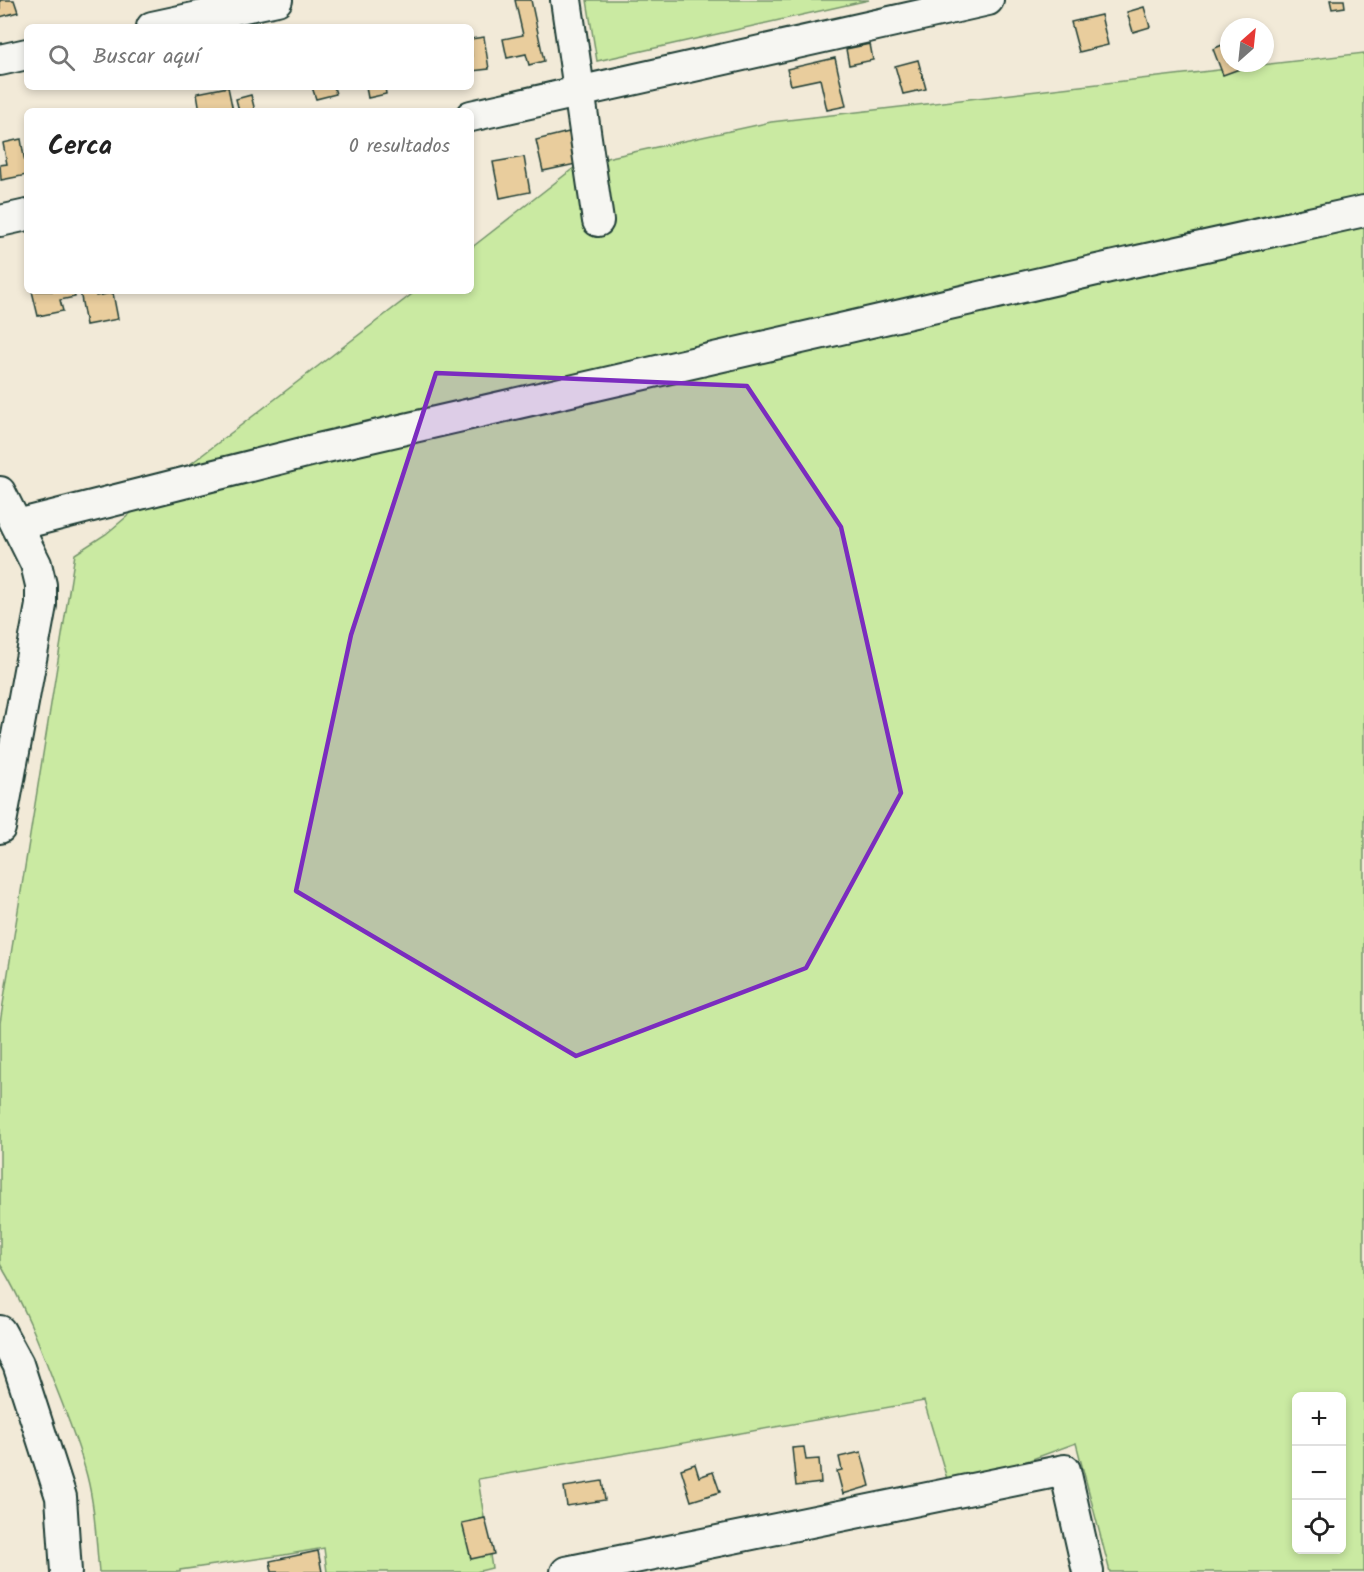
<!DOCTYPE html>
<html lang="es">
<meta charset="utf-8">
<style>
:root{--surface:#fff;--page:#f2f2f2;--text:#222;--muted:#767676;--line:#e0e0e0}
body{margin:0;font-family:Kalam,sans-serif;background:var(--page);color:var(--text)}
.controls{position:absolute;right:18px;bottom:18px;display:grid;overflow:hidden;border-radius:9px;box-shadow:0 3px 9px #0003}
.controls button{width:54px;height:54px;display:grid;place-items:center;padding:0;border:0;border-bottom:2px solid var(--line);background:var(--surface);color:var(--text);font:30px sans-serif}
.compass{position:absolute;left:1220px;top:18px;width:54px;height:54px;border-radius:50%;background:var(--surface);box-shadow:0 3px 9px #0003;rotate:27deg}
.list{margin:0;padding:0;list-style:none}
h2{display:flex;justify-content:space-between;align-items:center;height:78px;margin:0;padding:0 24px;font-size:26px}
h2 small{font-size:20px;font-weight:400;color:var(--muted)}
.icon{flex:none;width:33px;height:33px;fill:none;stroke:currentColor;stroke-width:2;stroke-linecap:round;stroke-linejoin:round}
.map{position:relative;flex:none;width:1364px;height:1572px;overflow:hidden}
.search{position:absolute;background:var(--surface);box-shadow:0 3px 9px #0003;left:24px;top:24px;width:450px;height:66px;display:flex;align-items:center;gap:15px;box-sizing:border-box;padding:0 21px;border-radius:9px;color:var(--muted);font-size:22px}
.panel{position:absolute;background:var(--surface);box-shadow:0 3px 9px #0003;left:24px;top:108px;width:450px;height:186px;border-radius:9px}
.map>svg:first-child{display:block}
</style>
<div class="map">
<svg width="1364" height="1572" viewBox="0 0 1364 1572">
<rect width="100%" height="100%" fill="#f2ead8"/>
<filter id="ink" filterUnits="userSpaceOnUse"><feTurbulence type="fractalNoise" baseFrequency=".0167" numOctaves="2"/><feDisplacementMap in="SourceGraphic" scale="12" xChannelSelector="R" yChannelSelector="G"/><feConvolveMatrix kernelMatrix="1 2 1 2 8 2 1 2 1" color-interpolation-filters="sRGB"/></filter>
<g filter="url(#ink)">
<g fill="#caeaa2" stroke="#74946b" stroke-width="1.5" fill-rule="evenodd">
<polygon points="587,0 869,0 597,61"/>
<path d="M1364 53V1572H1110L1076 1443 950 1489 924 1401 478 1479 492 1568 476 1572H327L324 1548 284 1555 180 1570V1572H99C96 1540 95 1507 87 1476 79 1445 67 1415 55 1385 39 1343 23 1302 0 1264V1023L75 554 106 534 180 472 416 291H471V248L579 164 771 122ZM1296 1396H1342V1550H1296Z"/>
</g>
<g fill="#e9cd9d" stroke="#1f3d34" stroke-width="1.5">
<polygon points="0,0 14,0 18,12 0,17"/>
<polygon points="515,0 531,0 544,61 529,65 526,54 507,58 503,39 523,35"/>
<polygon points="1330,0 1344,0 1345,7 1332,9"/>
<polygon points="1144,7 1150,27 1133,32 1127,12"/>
<polygon points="1101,15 1108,45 1079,52 1071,22"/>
<polygon points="484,37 489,69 472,71 471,39"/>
<polygon points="1229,42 1229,63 1240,63 1242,68 1223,75 1213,49"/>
<polygon points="870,44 873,60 849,65 846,49"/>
<polygon points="835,58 846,106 827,110 820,79 791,85 787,69"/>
<polygon points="918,60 926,89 903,94 895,66"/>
<polygon points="228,87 233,111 200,111 197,93"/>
<polygon points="312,87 334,87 336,94 316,99"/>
<polygon points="366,87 385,87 386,94 368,98"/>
<polygon points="251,95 255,111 239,111 236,99"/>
<polygon points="569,132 576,164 543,171 536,140"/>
<polygon points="21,139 27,175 1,180 0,165 7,164 3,143"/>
<polygon points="524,157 530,192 500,198 493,162"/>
<polygon points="32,291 74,291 75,297 60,300 63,311 38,316"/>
<polygon points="80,291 95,291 96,296 113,293 118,319 86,325"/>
<polygon points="804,1447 806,1460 819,1459 821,1483 796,1486 792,1448"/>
<polygon points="861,1452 870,1486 843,1494 837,1471 842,1470 839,1457"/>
<polygon points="695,1464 699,1477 713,1472 720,1492 691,1501 681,1469"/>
<polygon points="602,1481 605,1500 567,1506 564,1487"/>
<polygon points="485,1518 494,1554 471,1559 462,1523"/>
<polygon points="318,1551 322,1572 272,1572 270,1561"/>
</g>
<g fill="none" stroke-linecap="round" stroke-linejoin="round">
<defs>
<g id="minor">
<polyline points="566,0 598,221"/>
<polyline points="152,27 277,0"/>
<polyline points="0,60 27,54"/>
<polyline points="471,116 988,0"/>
<polyline points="0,221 27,215"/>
<polyline points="0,492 36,564 41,585 41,605 0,828"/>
<polyline points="17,525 318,449 1110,267 1364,211"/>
<polyline points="0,1331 18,1364 61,1497 66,1572"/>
<polyline points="566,1572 1065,1470 1088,1572"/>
</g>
</defs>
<use href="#minor" stroke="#1f3d34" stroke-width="34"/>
<use href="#minor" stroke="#f6f6f2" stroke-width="30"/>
</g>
</g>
<path fill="#7b2cbf" fill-opacity="0.2" stroke="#7b2cbf" stroke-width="4.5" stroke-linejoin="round" d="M436 373 747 386 841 527 901 793 806 968 576 1056 296 891 351 635Z"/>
</svg>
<div class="controls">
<button>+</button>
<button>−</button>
<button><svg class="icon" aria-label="locate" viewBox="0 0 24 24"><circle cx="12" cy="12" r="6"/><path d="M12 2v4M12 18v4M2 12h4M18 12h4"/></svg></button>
</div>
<svg class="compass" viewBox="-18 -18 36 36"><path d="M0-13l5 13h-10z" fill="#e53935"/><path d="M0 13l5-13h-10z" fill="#767676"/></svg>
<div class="search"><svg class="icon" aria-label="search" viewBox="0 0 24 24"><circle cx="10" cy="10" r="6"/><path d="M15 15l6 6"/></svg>Buscar aquí</div>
<section class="panel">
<h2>Cerca<small>0 resultados</small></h2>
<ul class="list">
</ul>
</section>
</div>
